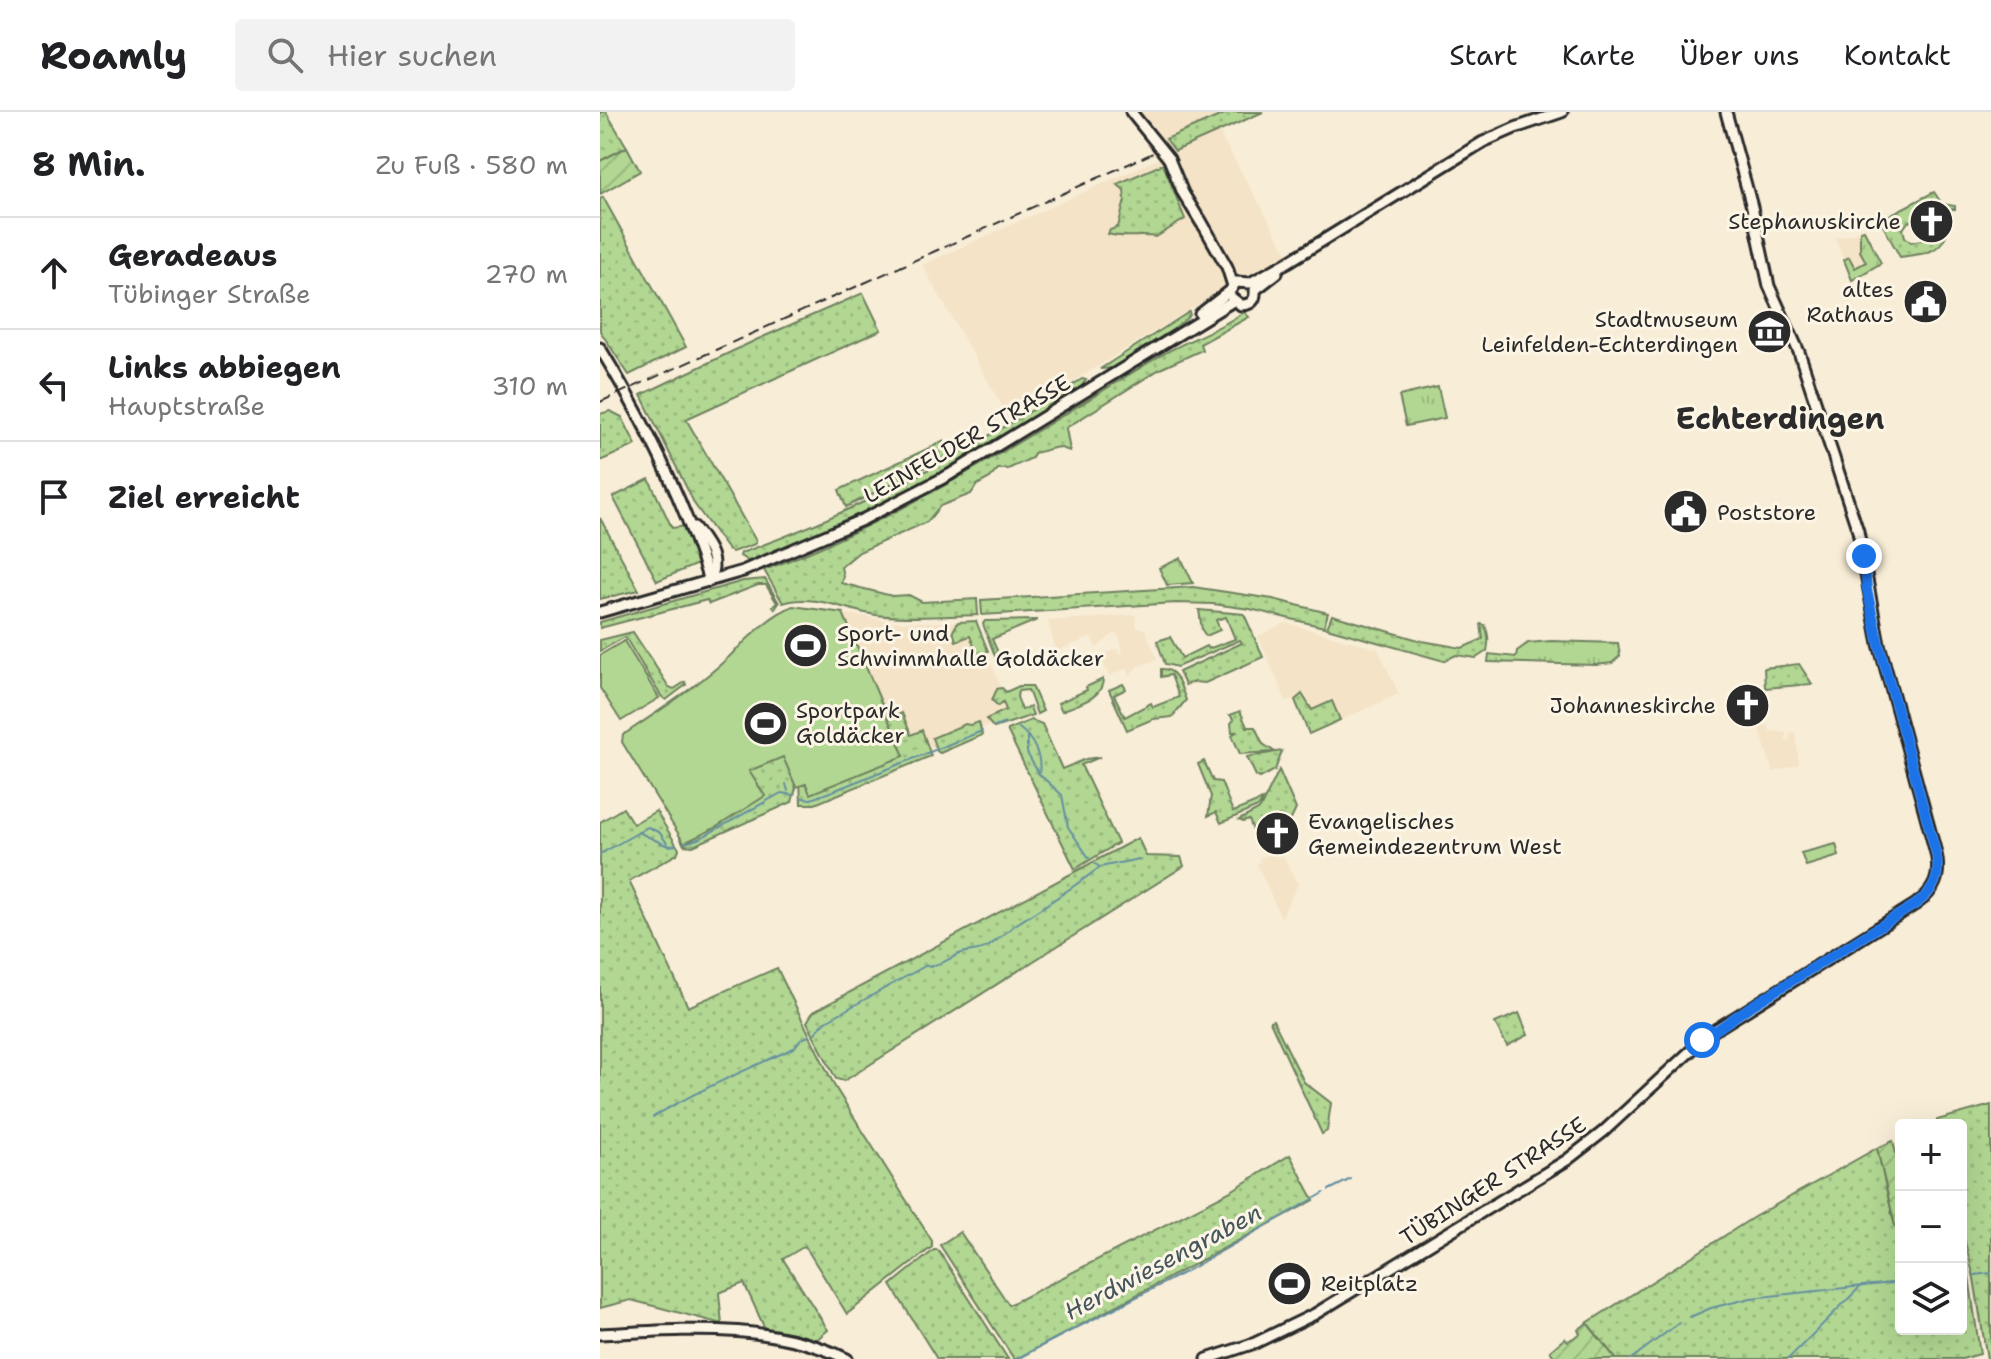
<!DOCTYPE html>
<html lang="de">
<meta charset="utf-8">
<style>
:root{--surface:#fff;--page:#f2f2f2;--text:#202124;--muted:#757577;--line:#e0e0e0}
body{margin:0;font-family:"Shantell Sans",sans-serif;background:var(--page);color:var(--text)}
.controls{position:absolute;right:24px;bottom:24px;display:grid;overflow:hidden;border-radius:8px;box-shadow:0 8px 32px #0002}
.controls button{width:72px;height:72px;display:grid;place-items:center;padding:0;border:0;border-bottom:2px solid var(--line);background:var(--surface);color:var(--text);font:40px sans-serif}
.stop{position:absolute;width:24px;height:24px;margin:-18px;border:6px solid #1a73e8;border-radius:50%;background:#fff}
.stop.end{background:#1a73e8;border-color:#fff;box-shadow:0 2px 8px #0008}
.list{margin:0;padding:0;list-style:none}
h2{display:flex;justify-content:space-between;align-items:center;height:104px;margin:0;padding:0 32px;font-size:34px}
h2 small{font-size:26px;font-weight:400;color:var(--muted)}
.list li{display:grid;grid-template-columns:52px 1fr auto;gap:24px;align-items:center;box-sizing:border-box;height:112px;padding:0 32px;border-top:2px solid var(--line)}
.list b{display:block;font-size:30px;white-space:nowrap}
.list p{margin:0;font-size:26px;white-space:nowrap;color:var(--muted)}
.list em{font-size:26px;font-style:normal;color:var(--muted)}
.icon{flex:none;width:44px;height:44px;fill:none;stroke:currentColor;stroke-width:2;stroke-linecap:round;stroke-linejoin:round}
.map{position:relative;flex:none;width:1391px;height:1247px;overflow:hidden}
header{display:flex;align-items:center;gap:48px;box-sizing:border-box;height:112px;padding:0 40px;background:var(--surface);border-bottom:2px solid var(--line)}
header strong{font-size:38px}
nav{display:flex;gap:44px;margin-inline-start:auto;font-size:28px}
.search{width:560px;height:72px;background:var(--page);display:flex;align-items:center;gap:20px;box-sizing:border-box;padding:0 28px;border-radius:8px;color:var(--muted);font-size:30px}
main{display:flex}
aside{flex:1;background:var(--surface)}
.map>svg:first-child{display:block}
</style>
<header>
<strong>Roamly</strong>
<div class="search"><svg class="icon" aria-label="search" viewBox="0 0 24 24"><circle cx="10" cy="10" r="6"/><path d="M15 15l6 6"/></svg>Hier suchen</div>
<nav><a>Start</a><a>Karte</a><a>Über uns</a><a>Kontakt</a></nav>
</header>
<main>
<aside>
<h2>8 Min.<small>Zu Fuß · 580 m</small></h2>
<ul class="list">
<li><svg class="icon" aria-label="ahead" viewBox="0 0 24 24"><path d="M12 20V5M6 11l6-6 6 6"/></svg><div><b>Geradeaus</b><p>Tübinger Straße</p></div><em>270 m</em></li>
<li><svg class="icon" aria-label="left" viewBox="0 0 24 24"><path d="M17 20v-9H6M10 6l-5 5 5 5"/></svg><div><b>Links abbiegen</b><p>Hauptstraße</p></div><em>310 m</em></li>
<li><svg class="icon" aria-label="arrive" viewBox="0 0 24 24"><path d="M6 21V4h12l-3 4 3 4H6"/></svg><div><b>Ziel erreicht</b></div></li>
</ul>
</aside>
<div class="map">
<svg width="1391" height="1247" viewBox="0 0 1391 1247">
<defs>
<pattern id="grass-dots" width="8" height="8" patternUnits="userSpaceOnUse" patternTransform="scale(2)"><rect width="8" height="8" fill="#b1d792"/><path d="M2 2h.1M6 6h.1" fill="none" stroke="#98b97e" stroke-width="1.8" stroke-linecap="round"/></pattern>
<pattern id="park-tufts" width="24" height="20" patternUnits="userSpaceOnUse" patternTransform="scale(2)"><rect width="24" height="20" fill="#b1d792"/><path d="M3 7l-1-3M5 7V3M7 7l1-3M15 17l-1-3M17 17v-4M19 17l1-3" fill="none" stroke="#98b97e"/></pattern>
<pattern id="garden-furrows" width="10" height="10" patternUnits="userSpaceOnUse" patternTransform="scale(2)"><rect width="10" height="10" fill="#b1d792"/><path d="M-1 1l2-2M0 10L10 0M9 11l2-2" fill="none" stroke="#98b97e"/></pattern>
</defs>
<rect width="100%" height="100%" fill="#f8edd7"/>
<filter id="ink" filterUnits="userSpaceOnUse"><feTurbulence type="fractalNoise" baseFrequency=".0125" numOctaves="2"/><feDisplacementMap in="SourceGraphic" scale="16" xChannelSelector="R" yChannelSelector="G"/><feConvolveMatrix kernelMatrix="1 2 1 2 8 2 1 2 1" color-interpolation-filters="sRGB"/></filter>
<g filter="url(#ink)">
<g fill="#f4e3c6">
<polygon points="537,0 662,0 618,19 688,143 622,178 410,308 322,153 571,41"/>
<polygon points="1260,119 1260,139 1266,150 1255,156 1249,146 1244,148 1235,126"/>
<polygon points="243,501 295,510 373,510 414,605 304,644"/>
<polygon points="535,503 537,516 545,517 557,547 537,555 530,564 527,556 509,564 500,544 517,537 519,542 523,540 520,526 515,521 496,536 491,525 456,539 448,509"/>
<polygon points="686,511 778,537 799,582 710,622 695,588 686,588 658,524"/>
<polygon points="1168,613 1170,619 1186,620 1186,629 1190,628 1189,621 1195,620 1199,652 1173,660 1159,616"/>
<polygon points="675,742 677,746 683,744 698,772 681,806 657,752 660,750 659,746"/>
</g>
<g fill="url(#grass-dots)" stroke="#6e815e" stroke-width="2">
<polygon points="0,0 6,0 27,35 0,49"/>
<polygon points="629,0 663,0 575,39 566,27"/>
<path d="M563 52 585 107 556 125C539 122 524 127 508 122L510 118 518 115 525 88 524 78 517 72Z"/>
<path d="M1334 80 1342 92 1355 94V97L1331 98V103L1308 110 1303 117 1305 125 1311 130 1346 123C1338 143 1319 142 1300 145L1280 108Z"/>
<polygon points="3,85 86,235 29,263 0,219 0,87"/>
<polygon points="263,181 281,218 86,307 156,429 155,432 132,440 128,438 95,393 41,283 156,228"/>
<polygon points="589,200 590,203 578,214 513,256 500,257"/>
<path d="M644 200 649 205 600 232 602 238 560 257 466 316 470 339 458 335 434 341 432 346 408 357H398L390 366 377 373 371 382 340 394 327 410 259 440 241 455 243 464 241 471 292 484 309 483 322 490 377 487 378 503C345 504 309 507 276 503 247 499 213 481 183 491L164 458C306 406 429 323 558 245 586 228 617 219 644 200Z"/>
<path d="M482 267 486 268 480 276C435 304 390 334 344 360 282 397 214 425 148 449L140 444 141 441C262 398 374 336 482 267Z"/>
<polygon points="10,299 22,305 36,333 0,349 0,302"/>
<polygon points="344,329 351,342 246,395 239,378"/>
<polygon points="49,367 72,416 86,414 100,451 57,469 13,385"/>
<polygon points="0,406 39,478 0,487"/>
<polygon points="165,467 179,491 175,497 173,494 177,491 166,473 158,473 109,492 107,488 0,516 0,510 143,469"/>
<polygon points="593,475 673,487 728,501 724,515 650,497 613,492 576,491 382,503 381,488"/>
<polygon points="599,498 644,502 663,545 605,571 594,570 585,573 579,560 642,531 640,528 577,555 565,552 557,529 570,525 582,546 606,534 608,537 635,527 626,505 616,508 620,518 606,524 602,518"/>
<path d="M732 503 822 529 862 536 883 527 881 512 885 513C889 523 889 529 887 539L876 546 856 543 844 549 727 516Z"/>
<polygon points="437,508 392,527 402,550 398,552 383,512 385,509"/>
<polygon points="376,509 388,539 378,544 370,524 356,529 353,519 358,510"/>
<polygon points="33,520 69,575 74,577 85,570 86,573 66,588 61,584 25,525 0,539 0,528"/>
<polygon points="1199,552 1212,572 1165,576 1164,556"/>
<path d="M561 557C578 556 580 575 586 588L572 605 553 607 527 618 509 578 523 572 526 577 514 583 525 605 551 591 553 595 579 585 571 563 561 565Z"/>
<path d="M503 567C503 587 477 592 462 599L458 591 487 578 486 575Z"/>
<polygon points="419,574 432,574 443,599 437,602 428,578 418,579 417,585 422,598 430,595 433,603 394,616 386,607 406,598 403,590 398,594 392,588 397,577 402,576 406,580"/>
<polygon points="158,581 197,672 192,690 93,734 84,733 80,725 91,718 133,642"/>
<polygon points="702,582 712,598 732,589 740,608 709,622 695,588"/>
<polygon points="640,599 647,615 655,615 663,632 675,640 640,642 632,623 636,620 632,620 631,611 634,608 630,603"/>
<polygon points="302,601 311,623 322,618 331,644 215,692 201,692 200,667 285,604 293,605"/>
<polygon points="431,608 442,612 462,657 486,647 500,645 481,653 518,731 475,757 407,618"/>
<polygon points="379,610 382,623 340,641 337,639 332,626 365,612 370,613"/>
<polygon points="682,639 675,658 660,666 656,664 647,645"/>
<polygon points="604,649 613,669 621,670 633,700 662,688 660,694 621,711 616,700 608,704 611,684 598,652"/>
<polygon points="679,658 696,697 688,714 685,706 679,704 668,709 663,726 657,729 649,708 643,710 639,708 660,697"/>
<polygon points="23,696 33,712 56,699 79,737 77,742 29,769 88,895 177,856 235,975 332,1129 332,1135 247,1202 205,1134 183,1147 228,1218 216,1228 193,1221 165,1217 144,1171 119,1181 122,1212 31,1188 0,1196 0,710"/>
<polygon points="538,726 546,744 581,745 584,754 244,969 236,967 207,910 213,900"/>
<polygon points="919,901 928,923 907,934 895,911"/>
<polygon points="673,908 704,970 731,991 727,1019 722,1022 670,909"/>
<polygon points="1391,993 1391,1247 1387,1247 1374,1166 1361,1114 1361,1013 1336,1011 1337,1008"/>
<polygon points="1277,1036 1295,1114 1301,1113 1301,1217 1361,1217 1361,1128 1368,1157 1380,1242 1362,1247 1016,1247 987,1211 1154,1105"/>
<polygon points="690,1043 714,1088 417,1247 414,1247 340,1133 360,1120 409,1193 631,1079"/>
<polygon points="334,1138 338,1138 408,1247 337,1247 291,1173"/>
</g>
<g fill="url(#park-tufts)" stroke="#6e815e" stroke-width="2">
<polygon points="1264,118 1281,151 1252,168 1244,148 1249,145 1255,156 1266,150 1260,139 1260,119"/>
<polygon points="838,275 845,306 806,314 799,284"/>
<polygon points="581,446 593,471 567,473 559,456"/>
<polygon points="951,529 1018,531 1020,544 1012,551 996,553 888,550 889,542 916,545 917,539 928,531"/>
<polygon points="1236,732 1239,744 1206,754 1201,741"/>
</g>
<g fill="url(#garden-furrows)" stroke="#6e815e" stroke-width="2">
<polygon points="27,35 40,59 0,82 0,49"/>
<polygon points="1293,1029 1301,1063 1301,1113 1295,1114 1277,1036"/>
<polygon points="987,1211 1016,1247 956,1247 950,1239 965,1226 968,1229 980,1222 978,1218"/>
</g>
<g fill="#b1d792" stroke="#6e815e" stroke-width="2">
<path d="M193 494 243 501 304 644 210 682 206 672 196 675 183 645 149 659 165 684 115 716 84 731 22 630 23 623C56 601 90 579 120 553 144 532 164 506 193 494Z"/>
<polygon points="24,529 59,586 21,609 0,576 0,543"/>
<polygon points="696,1157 705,1171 684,1185 675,1172"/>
</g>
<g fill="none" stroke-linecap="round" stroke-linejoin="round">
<g stroke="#668fa1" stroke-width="2">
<polyline points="395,615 405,611"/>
<path d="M419 616C433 626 442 645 439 662L462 683 468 715 489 746"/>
<polyline points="427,625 427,641 439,662"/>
<polyline points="186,672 188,679"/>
<polyline points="202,686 211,687 238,677 382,619"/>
<polyline points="38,720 68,734"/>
<polyline points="85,731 101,726 181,681 194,683"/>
<polyline points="0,742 48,715 60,721 69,734 76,733"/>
<polyline points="495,752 500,755 539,747"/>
<path d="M215 921 226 909 325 854C339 854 347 848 359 842 369 838 380 840 389 834 399 827 408 818 418 811 446 793 473 776 500 755"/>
<path d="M53 1005C98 978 148 957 194 936L201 927 209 924"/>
<polyline points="729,1078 751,1067"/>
<polyline points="1361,1163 1367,1162"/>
<polyline points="1375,1163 1391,1161"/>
<polyline points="1090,1205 1111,1196 1151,1186 1301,1170"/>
<polyline points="416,1247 585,1160 724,1081"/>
<polyline points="1031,1247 1079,1211"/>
<polyline points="1188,1247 1261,1174"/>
</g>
<defs>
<g id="secondary">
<polyline points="531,0 569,47 583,81 602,112"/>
<polyline points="600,107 627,155 633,174"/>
<path d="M632 186 641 193C651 193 656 188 655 178L677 161"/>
<polyline points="600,202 630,179 636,170 650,171 688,150 883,30 915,16 962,0"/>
<path d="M0 236C45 310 84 387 109 469"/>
<path d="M94 415C107 433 120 447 109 469"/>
<polyline points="0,500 143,459 264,407 349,363 633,189"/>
<path d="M0 1222C84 1218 169 1209 247 1247"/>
<path d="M607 1247 655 1231 715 1202 967 1048 1003 1020 1110 921 1316 792C1335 779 1341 764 1336 741L1279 532 1258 419 1199 240 1169 174 1152 95 1126 0"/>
</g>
</defs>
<use href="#secondary" stroke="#2b2b2b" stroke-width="15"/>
<use href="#secondary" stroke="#fcf5e5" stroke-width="9"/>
<polyline stroke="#2b2b2b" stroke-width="2" stroke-dasharray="12 6" stroke-linecap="butt" points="0,290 553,41"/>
</g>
</g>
<g fill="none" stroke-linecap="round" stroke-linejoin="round" filter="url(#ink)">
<path stroke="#1a73e8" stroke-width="10" d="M1102 928 1148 896 1316 792C1335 778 1341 764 1336 741L1279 532 1267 478 1264 444"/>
</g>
<defs>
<symbol id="church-disc" viewBox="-11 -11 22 22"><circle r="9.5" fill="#2b2b2b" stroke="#fcf5e5"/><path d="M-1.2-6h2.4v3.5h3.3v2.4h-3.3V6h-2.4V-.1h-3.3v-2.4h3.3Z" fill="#fff"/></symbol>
<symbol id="civic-disc" viewBox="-11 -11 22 22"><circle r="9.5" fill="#2b2b2b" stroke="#fcf5e5"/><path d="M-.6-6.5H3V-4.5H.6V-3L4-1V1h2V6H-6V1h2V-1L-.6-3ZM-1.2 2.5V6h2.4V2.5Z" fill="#fff"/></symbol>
<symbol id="museum-disc" viewBox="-11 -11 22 22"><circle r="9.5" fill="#2b2b2b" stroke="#fcf5e5"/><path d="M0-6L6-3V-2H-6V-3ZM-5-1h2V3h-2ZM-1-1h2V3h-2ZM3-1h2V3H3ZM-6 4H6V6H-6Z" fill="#fff"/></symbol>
<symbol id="stadium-disc" viewBox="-11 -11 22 22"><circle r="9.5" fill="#2b2b2b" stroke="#fcf5e5"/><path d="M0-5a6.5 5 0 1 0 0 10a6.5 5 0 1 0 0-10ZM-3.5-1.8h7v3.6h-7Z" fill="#fff"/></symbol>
</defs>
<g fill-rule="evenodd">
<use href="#church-disc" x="1306" y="84" width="51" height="51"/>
<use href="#civic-disc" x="1300" y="164" width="51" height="51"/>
<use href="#museum-disc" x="1144" y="194" width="51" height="51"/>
<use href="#civic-disc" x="1060" y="374" width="51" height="51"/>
<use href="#stadium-disc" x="180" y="508" width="51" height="51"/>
<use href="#church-disc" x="1122" y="568" width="51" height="51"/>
<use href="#stadium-disc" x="140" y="586" width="51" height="51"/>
<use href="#church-disc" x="652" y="696" width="51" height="51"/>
<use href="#stadium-disc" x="664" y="1146" width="51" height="51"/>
</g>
<g text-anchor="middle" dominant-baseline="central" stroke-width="6" stroke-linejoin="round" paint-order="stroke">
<g font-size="22" fill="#2b2b2b" stroke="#fcf5e5" text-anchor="start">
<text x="1301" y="109" text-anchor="end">Stephanuskirche</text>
<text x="1294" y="177" text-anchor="end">altes<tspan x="1294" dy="25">Rathaus</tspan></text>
<text x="1138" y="207" text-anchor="end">Stadtmuseum<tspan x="1138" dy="25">Leinfelden-Echterdingen</tspan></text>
<text x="1117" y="400">Poststore</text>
<text x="237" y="521">Sport- und<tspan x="237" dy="25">Schwimmhalle Goldäcker</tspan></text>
<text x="1116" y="593" text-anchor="end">Johanneskirche</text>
<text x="196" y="598">Sportpark<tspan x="196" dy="25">Goldäcker</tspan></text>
<text x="708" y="709">Evangelisches<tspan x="708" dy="25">Gemeindezentrum West</tspan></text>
<text x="721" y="1171">Reitplatz</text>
</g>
<g font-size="22" fill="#2b2b2b" stroke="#fcf5e5">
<text transform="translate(367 327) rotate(-30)">LEINFELDER STRASSE</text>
<text transform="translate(893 1069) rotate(-33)">TÜBINGER STRASSE</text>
</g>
<g font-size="24" font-style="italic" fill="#44555c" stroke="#fcf5e5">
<text transform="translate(563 1150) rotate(-28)">Herdwiesengraben</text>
</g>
<g font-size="30" font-weight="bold" fill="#2b2b2b" stroke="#fcf5e5">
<text x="1180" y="306">Echterdingen</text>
</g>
</g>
</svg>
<div class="controls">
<button>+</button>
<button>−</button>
<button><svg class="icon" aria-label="layers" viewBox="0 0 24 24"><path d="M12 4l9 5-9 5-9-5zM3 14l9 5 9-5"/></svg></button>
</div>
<div class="stop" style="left:1102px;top:928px"></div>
<div class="stop end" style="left:1264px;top:444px"></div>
</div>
</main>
